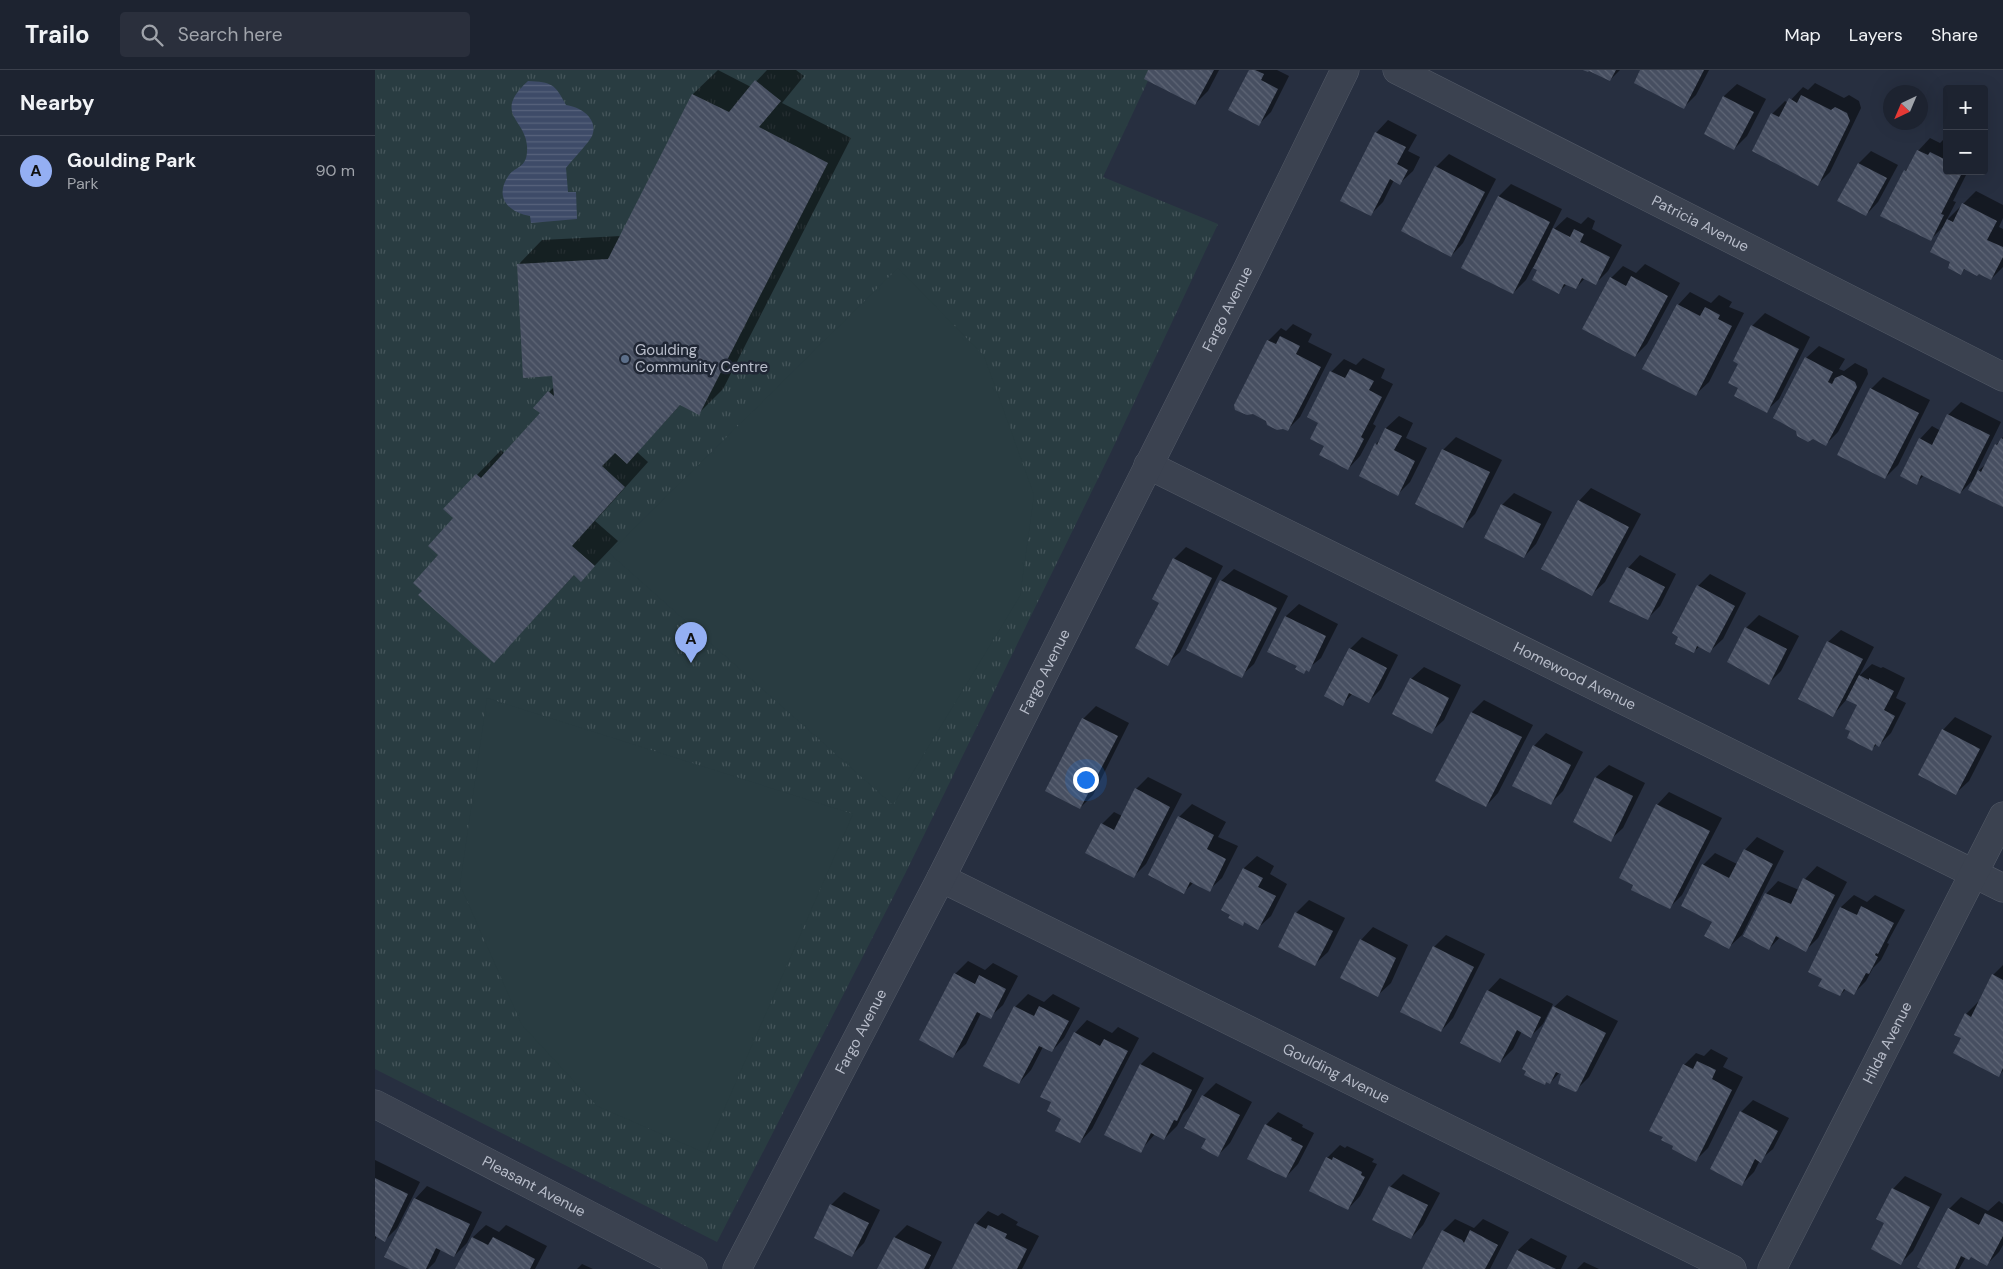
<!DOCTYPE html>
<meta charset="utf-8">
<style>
:root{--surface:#1d2330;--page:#2a2f3c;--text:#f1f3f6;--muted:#a0a4ab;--line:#3b404c;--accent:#94aff3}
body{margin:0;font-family:"DM Sans",sans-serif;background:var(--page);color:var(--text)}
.controls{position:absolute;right:15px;top:15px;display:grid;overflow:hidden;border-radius:5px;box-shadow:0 5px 20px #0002}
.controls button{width:45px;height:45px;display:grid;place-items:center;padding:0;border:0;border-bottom:1px solid var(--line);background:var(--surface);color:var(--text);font:25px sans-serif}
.compass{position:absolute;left:1508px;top:15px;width:45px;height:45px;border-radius:50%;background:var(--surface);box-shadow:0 5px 20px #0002;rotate:224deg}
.you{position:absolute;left:710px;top:709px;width:18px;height:18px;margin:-12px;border:4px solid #fff;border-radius:50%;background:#1a73e8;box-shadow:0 0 0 8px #1a73e833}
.badge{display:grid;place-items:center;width:32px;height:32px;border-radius:50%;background:var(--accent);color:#111;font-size:16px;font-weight:700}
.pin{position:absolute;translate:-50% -41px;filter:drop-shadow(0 1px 2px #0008)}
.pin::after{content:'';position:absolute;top:26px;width:18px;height:15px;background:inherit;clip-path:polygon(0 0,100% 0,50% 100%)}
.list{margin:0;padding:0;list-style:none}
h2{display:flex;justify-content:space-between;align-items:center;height:65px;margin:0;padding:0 20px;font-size:21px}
h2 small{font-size:16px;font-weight:400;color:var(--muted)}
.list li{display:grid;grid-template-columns:32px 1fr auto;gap:15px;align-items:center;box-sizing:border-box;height:70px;padding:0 20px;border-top:1px solid var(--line)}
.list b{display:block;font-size:19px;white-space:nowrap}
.list p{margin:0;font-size:16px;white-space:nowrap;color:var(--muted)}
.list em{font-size:16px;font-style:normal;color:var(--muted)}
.icon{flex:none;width:28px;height:28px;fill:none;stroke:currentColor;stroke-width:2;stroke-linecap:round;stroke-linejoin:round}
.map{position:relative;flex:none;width:1628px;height:1199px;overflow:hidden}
header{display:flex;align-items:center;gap:30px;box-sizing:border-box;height:70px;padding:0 25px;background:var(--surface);border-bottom:1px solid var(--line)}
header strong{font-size:24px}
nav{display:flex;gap:28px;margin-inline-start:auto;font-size:18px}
.search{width:350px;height:45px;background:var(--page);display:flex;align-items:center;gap:12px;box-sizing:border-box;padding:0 18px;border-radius:5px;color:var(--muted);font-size:19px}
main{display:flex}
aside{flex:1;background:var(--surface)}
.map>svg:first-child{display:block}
</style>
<header>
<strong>Trailo</strong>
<div class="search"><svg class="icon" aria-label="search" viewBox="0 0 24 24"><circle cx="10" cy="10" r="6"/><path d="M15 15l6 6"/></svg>Search here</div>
<nav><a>Map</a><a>Layers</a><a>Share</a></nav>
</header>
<main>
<aside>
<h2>Nearby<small></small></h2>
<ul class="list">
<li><span class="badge">A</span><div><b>Goulding Park</b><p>Park</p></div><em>90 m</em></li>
</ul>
</aside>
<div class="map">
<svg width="1628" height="1199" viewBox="0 0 1628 1199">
<defs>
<pattern id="park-tufts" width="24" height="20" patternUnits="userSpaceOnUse" patternTransform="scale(1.25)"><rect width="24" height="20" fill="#293c41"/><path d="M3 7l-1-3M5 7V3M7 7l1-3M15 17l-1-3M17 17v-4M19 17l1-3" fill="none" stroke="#46565b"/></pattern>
<pattern id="water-rules" width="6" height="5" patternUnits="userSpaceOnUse" patternTransform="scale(1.25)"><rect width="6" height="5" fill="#3e4b68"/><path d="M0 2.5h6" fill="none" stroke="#58637c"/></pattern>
<pattern id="building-back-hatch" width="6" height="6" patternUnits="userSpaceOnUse" patternTransform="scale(1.25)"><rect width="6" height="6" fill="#474f61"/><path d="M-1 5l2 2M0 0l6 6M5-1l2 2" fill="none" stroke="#5f6676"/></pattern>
</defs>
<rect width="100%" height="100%" fill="#272f40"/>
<polygon fill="url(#park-tufts)" points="0,0 778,0 728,107 843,154 736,382 530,804 342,1172 0,999"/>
<g fill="#293c41">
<polygon points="523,198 609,286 659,425 645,526 518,735 234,483"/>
<polygon points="112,628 478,744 330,1083 222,1036 147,955 85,815"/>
</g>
<path fill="url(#water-rules)" d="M153 11C177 12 180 14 191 35 206 37 224 49 217 66 213 74 197 90 191 98L193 122H201L202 149 156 153 155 146C132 142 119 126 134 105 141 96 151 98 152 82 155 49 115 46 153 11Z"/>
<g fill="#0007">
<polygon points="343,0 376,17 392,0 421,0 429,6 407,33 476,68 348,319 324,343 306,334 262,382 273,392 220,451 243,471 206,510 200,504 119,592 48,521 80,448 102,405 126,380 130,384 166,343 174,322 179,317 179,305 143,195 167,170 246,166 318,24"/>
<polygon points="774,0 844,0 833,21 820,34"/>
<polygon points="876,0 902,0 914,6 896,42 883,55"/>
<polygon points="1216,0 1245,0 1235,10"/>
<polygon points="1267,0 1334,0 1321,25 1309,37"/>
<polygon points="1440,13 1469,28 1474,25 1484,31 1486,38 1455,102 1443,114 1397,44 1410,31 1413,33 1428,17 1433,20"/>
<polygon points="1362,14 1391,29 1372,66 1359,79 1330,64 1349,26"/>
<polygon points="1013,50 1042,65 1033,81 1045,87 1038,101 1025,113 1019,110 1008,132 996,144 1001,63"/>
<polygon points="1555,68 1565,73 1568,70 1572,72 1572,101 1593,101 1578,131 1581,132 1571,151 1601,121 1628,135 1628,148 1624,157 1628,159 1628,197 1616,209 1591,198 1586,203 1577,192 1569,156 1555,170 1530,101 1535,96 1543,81"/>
<polygon points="1496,81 1523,95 1503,132 1491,145 1484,93"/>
<polygon points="1074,84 1121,109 1088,173 1076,186 1061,97"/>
<polygon points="1136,114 1187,139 1175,163 1192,147 1206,154 1213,147 1220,151 1217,159 1247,175 1233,201 1221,213 1210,208 1201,218 1192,214 1184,222 1163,200 1158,197 1151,210 1138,223 1088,197 1124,126"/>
<polygon points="1270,194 1305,213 1272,274 1260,286 1236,208 1248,196 1261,203"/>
<polygon points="1315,222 1336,233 1344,225 1357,232 1354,237 1369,243 1334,312 1321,324 1303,235"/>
<polygon points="1390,243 1435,267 1404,329 1391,341 1364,318 1364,293 1377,256"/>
<polygon points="918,254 937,264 933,272 957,284 925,347 912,360 893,271 906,258 911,261"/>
<polygon points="1444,276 1470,289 1464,299 1469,301 1480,293 1492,299 1493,304 1463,362 1451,374 1431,288"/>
<polygon points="988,288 1010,299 1006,308 1018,314 998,354 1001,356 985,386 973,399 950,375 945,352 956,302 969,289 981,295"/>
<polygon points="1508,307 1555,330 1523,395 1510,408 1496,319"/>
<polygon points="1586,332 1626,352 1601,403 1611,394 1621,375 1628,367 1628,435 1599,409 1585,423 1549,405 1542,413 1545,369 1557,356 1566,361 1573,345"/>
<polygon points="1024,346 1038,353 1031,368 1052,378 1035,412 1023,424 1001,374 1006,369 1011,358"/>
<polygon points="1081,367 1127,390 1100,444 1088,456 1042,433 1068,380"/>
<polygon points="1216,418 1266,444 1230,512 1217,524 1204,431"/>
<polygon points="1139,423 1177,442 1161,474 1149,487 1127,435"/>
<polygon points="811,477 848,496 805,582 792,594 786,533 799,489"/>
<polygon points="1265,485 1301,504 1285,536 1273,548 1253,498"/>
<polygon points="859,499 913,526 879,594 866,606 846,511"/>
<polygon points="1335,504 1371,523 1348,569 1335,581 1325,576 1318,582 1323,516"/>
<polygon points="924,534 963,554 946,588 929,602 923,595 894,581 911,546"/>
<polygon points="1384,545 1424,566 1406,601 1394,613 1371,558"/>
<polygon points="1466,560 1499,577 1484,606 1497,594 1506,598 1508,597 1530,608 1521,628 1531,633 1516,663 1504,675 1502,674 1497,679 1484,635 1472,629 1458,645 1453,572"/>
<polygon points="987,567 1023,585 1006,619 994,631 978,623 968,634 975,579"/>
<polygon points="1049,597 1086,615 1069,650 1056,662 1036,609"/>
<polygon points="1109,630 1158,655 1123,723 1111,736 1062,711 1097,642"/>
<polygon points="721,636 754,653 718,725 705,738 708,649"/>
<polygon points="1580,647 1617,666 1594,711 1581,723 1568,660"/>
<polygon points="1171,663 1208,682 1188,721 1175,734 1159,676"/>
<polygon points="1234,695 1270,713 1248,758 1235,770 1199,752 1221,707"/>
<polygon points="773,707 807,724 771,794 759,806 727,754 739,742 747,746 761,719"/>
<polygon points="1294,722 1347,748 1307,825 1294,838 1282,735"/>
<polygon points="817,734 851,752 843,767 863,776 847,808 834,820 819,812 809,822 804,747"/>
<polygon points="1382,767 1409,781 1367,865 1354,877 1338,851 1328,795 1340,783 1362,794 1370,780"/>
<polygon points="882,786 899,796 895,804 912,814 896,846 883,858 870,851 867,854 848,839 869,798"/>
<polygon points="1442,796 1472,812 1443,868 1431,880 1405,867 1394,879 1391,824 1403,811 1424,820 1430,809"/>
<polygon points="1479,825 1492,832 1500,825 1530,840 1512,873 1514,874 1506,890 1498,898 1491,911 1479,923 1471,919 1465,925 1448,908 1434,901 1466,837"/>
<polygon points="934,830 970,848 953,882 940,894 904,876 921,843"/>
<polygon points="998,857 1033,875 1016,913 1003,925 986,870"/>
<polygon points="1071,865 1110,884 1078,948 1066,961 1059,877"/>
<polygon points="593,891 610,900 618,893 643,906 628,935 615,947 606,943 591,974 578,986 580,904"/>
<polygon points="1628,895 1628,1001 1624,1005 1587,967 1591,944 1603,932 1605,932 1618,905"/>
<polygon points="1125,908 1178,934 1168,954 1156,966 1147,961 1138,979 1125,992 1113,921"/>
<polygon points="653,924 669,932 678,924 705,938 689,968 677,981 668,977 656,1000 644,1013 610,996 640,937"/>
<polygon points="1192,925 1243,951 1214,1007 1201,1020 1185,1002 1175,1013 1172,1011 1170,1014 1152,1001 1179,937"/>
<polygon points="712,950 737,963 743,957 764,968 717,1059 705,1072 688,1048 700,963"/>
<polygon points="1336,979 1353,988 1348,997 1368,1007 1333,1078 1321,1090 1300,1075 1309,995 1321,983 1329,986"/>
<polygon points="778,982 829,1008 814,1037 808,1044 802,1056 789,1069 780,1064 765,1081 731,1064 766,994"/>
<polygon points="841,1013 877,1032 855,1073 843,1085 832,1069 811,1057 828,1026"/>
<polygon points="1378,1030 1414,1048 1398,1079 1385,1090 1379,1102 1366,1115 1366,1042"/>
<polygon points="903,1042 928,1055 927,1057 939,1063 923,1094 911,1107 891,1055"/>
<polygon points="965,1075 970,1078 972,1076 999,1089 997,1092 1002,1094 985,1126 973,1139 936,1121 952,1088"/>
<polygon points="0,1090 45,1112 22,1158 10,1170 2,1166 0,1170"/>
<polygon points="1028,1104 1065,1123 1048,1155 1036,1168 999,1149 1015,1117"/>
<polygon points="1530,1106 1567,1124 1538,1181 1526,1193 1511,1152 1518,1119"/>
<polygon points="52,1116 107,1142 92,1173 79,1186 66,1179 60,1192 53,1199 37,1199 40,1129"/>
<polygon points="469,1122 505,1140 489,1173 477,1185 456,1135"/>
<polygon points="1586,1127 1613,1141 1624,1131 1628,1134 1628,1175 1624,1182 1612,1194 1597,1186 1591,1187 1584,1199 1548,1199 1574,1139"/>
<polygon points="613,1141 623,1146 627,1143 643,1152 641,1155 664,1166 647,1199 578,1199 601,1154"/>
<polygon points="1080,1149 1099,1158 1108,1149 1134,1162 1115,1199 1049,1199 1068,1161"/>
<polygon points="111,1155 124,1162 131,1155 172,1176 160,1199 82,1199 98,1167"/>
<polygon points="532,1155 567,1172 554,1199 504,1199 520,1167"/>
<polygon points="1156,1168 1192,1186 1186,1199 1134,1199 1143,1180"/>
<polygon points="1209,1192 1224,1199 1202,1199"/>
<polygon points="207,1194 218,1199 202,1199"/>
</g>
<g fill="url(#building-back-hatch)">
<polygon points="773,0 839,0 820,35 769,9"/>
<polygon points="874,0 880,0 889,4 886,10 903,19 884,56 853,40"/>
<polygon points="1208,0 1241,0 1235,11 1214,1 1213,2"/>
<polygon points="1265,0 1329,0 1309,39 1259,13"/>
<polygon points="380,10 406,31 384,57 453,93 324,345 305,335 252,394 240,383 227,396 250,417 197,476 220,496 206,512 199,505 119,593 43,525 47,521 38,513 63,485 53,476 78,448 68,439 101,404 106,408 165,343 158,338 173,321 179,326 177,306 148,308 142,194 233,189 317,24 354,42"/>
<polygon points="1426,25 1456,40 1460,37 1472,43 1475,51 1443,116 1377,81 1396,43 1404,47 1414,28 1422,33"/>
<polygon points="1348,26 1379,42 1359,80 1329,64"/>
<polygon points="1000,62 1031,77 1022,94 1033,100 1025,115 1015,109 996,146 965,131"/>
<polygon points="1542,80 1553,85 1555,82 1571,90 1570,94 1572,94 1572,101 1587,103 1566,144 1569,145 1556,171 1505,146 1529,100 1531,101"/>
<polygon points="1483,93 1512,108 1491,146 1462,131"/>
<polygon points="1060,96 1110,122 1076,187 1026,161"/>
<polygon points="1123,126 1175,152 1138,224 1086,198"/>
<polygon points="1587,133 1622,151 1612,170 1628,177 1628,187 1616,210 1604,204 1602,206 1589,199 1586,205 1573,198 1575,192 1555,182 1572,149 1578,152"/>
<polygon points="1178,158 1195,167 1199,159 1209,164 1205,172 1235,187 1221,215 1207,208 1201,219 1189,214 1184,224 1157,210 1162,200 1158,198"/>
<polygon points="1256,206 1293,226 1260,287 1207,259 1235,207 1251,216"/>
<polygon points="1302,234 1325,246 1330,237 1345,245 1343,249 1357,256 1321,326 1267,299"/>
<polygon points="1376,255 1424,279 1392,343 1359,326 1363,318 1353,313 1363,294 1358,291"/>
<polygon points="905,266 925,276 921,284 946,297 913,361 908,359 902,360 892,355 891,351 878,344 872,345 860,340 859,335 892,270 901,274"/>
<polygon points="1430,287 1458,302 1453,312 1457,314 1460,308 1467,305 1480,312 1482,317 1451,376 1438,369 1433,372 1422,366 1421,361 1398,348"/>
<polygon points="975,299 999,311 994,320 1007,327 986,367 989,369 973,400 944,385 949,376 935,369 943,353 932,347 955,301 970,308"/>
<polygon points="1495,318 1544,343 1510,409 1462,385"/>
<polygon points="1572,344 1615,365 1585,424 1546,405 1542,415 1525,406 1544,368 1557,375"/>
<polygon points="1010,358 1027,366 1019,380 1040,391 1023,426 984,406 1000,373 1002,375"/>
<polygon points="1626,368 1628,369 1628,437 1593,420 1603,400 1606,402 1620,374 1622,375"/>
<polygon points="1067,379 1115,402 1088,458 1040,434"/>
<polygon points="1203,430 1254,457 1217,526 1166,499"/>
<polygon points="1126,434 1166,454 1149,488 1109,468"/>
<polygon points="798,488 837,508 793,596 760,578 784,533 777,529"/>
<polygon points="1252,497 1290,517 1273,550 1234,532"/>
<polygon points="845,510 902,538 867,608 811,580"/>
<polygon points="1322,515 1360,536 1335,583 1322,576 1319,583 1300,574 1303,567 1297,563"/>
<polygon points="910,546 951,566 934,602 931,600 929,604 920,599 922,596 892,582"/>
<polygon points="1370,557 1412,579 1394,615 1352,592"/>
<polygon points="1452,571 1488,589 1458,647 1423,629"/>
<polygon points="974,578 1012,598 994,633 974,623 968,636 949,626"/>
<polygon points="1484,605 1494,610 1494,608 1519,621 1509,640 1520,646 1504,677 1500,674 1497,681 1472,668 1475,661 1470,659 1482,635 1471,630"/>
<polygon points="1035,608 1074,628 1057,664 1017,644"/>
<polygon points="1096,642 1147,667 1111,737 1060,711"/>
<polygon points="707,648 743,666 705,739 670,721"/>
<polygon points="1567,659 1605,679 1581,725 1543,705"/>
<polygon points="1158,675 1196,695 1176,735 1137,716"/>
<polygon points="1220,707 1258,726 1236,772 1198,752"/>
<polygon points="760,718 795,737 759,808 710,783 726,753 739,760"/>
<polygon points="1281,734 1335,761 1295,839 1256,820 1258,815 1244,808"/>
<polygon points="803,746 839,765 832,779 851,789 835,822 815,812 809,824 773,805"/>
<polygon points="1369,779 1398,794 1354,879 1329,866 1337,852 1306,836 1327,794 1354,808"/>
<polygon points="868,798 888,808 883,817 901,826 883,860 869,852 868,856 853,848 855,845 846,840"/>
<polygon points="1428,808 1460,825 1431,882 1401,866 1394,880 1368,866 1390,823 1416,834"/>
<polygon points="1486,836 1519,853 1503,884 1501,883 1500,885 1503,887 1494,904 1491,903 1479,925 1469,919 1465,926 1443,916 1447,909 1433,902 1465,837 1482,845"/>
<polygon points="920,842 958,861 940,896 903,877"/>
<polygon points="985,869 1021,888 1003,927 965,908"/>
<polygon points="1058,876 1099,897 1066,962 1025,942"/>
<polygon points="579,903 600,914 604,905 631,919 616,949 602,942 578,988 544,970"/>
<polygon points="1617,904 1628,910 1628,998 1624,1007 1578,983 1586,968 1579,965 1590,943 1596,947"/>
<polygon points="1112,920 1166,947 1156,968 1142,960 1125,993 1085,973"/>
<polygon points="639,936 659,946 664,936 694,951 677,982 664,976 644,1014 608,996"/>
<polygon points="1178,936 1231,963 1202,1021 1200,1022 1183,1014 1186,1004 1181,1002 1175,1014 1171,1012 1170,1015 1149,1005 1151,1001 1147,999"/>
<polygon points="699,962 725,976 729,969 753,981 705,1073 680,1061 686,1049 672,1041 676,1032 665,1027"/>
<polygon points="1322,991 1341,1000 1337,1009 1357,1020 1321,1092 1297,1079 1298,1076 1286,1070 1288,1067 1274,1061 1308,994 1318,999"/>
<polygon points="765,994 817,1020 802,1051 799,1050 789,1070 776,1063 766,1083 729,1065"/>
<polygon points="827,1025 865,1045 843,1087 826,1078 831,1069 809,1058"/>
<polygon points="1365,1041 1403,1061 1386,1093 1380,1089 1367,1116 1335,1099"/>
<polygon points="890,1054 917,1068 916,1070 928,1076 911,1108 872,1089"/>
<polygon points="951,1087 957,1090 958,1087 987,1102 986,1105 990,1107 973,1140 934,1121"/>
<polygon points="0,1108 33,1124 10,1172 0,1166"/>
<polygon points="1014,1116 1053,1135 1036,1169 997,1150"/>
<polygon points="1517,1118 1555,1137 1526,1195 1496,1179 1509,1153 1501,1149"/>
<polygon points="39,1128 95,1154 79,1187 61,1178 51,1199 34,1199 9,1187"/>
<polygon points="455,1134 494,1153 477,1187 439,1168"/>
<polygon points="1573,1138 1604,1155 1610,1143 1628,1152 1628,1166 1612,1196 1596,1187 1594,1190 1586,1186 1580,1199 1546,1199 1542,1197"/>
<polygon points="600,1153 611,1159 613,1155 632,1164 630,1168 652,1179 642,1199 577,1199"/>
<polygon points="1067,1160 1087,1170 1089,1173 1095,1160 1123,1175 1110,1199 1047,1199"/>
<polygon points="97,1167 113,1175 118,1167 160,1189 155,1199 80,1199"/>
<polygon points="519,1167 556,1185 549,1199 502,1199"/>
<polygon points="1142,1180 1181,1199 1132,1199"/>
</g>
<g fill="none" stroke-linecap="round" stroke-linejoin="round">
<defs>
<g id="minor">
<path id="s1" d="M1022 0 1628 307"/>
<path id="s2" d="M773 395 1628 818"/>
<path id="s3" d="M566 808 1357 1199"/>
<path id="s4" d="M0 1034 318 1199"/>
<path id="s5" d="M362 1199 566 808 873 198 970 0"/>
<path id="s6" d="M1397 1199 1628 746"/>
</g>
</defs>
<use href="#minor" stroke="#535a67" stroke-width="29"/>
<use href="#minor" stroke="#3b4250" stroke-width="28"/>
</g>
<circle fill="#5c6f8a" stroke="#202735" stroke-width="2" cx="250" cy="289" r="5"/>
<g text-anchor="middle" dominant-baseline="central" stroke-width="5" stroke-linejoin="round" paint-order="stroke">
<g font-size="15" fill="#b8bdca" stroke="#202735">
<text stroke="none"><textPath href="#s1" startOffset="340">Patricia Avenue</textPath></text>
<text stroke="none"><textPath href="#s5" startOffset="1078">Fargo Avenue</textPath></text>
<text stroke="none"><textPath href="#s5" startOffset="672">Fargo Avenue</textPath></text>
<text stroke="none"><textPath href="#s2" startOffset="476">Homewood Avenue</textPath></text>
<text stroke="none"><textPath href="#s5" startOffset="268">Fargo Avenue</textPath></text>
<text stroke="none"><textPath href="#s6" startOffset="254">Hilda Avenue</textPath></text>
<text stroke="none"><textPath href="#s3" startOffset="441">Goulding Avenue</textPath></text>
<text stroke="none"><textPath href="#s4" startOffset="179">Pleasant Avenue</textPath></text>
</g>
<g font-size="15" fill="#b8bdca" stroke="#202735" text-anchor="start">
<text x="260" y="280">Goulding<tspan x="260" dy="17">Community Centre</tspan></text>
</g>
</g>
</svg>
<div class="controls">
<button>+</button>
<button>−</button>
</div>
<svg class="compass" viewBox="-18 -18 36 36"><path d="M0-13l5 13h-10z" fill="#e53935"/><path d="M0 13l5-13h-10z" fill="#a0a4ab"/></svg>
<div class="you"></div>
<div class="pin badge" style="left:316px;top:593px">A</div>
</div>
</main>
